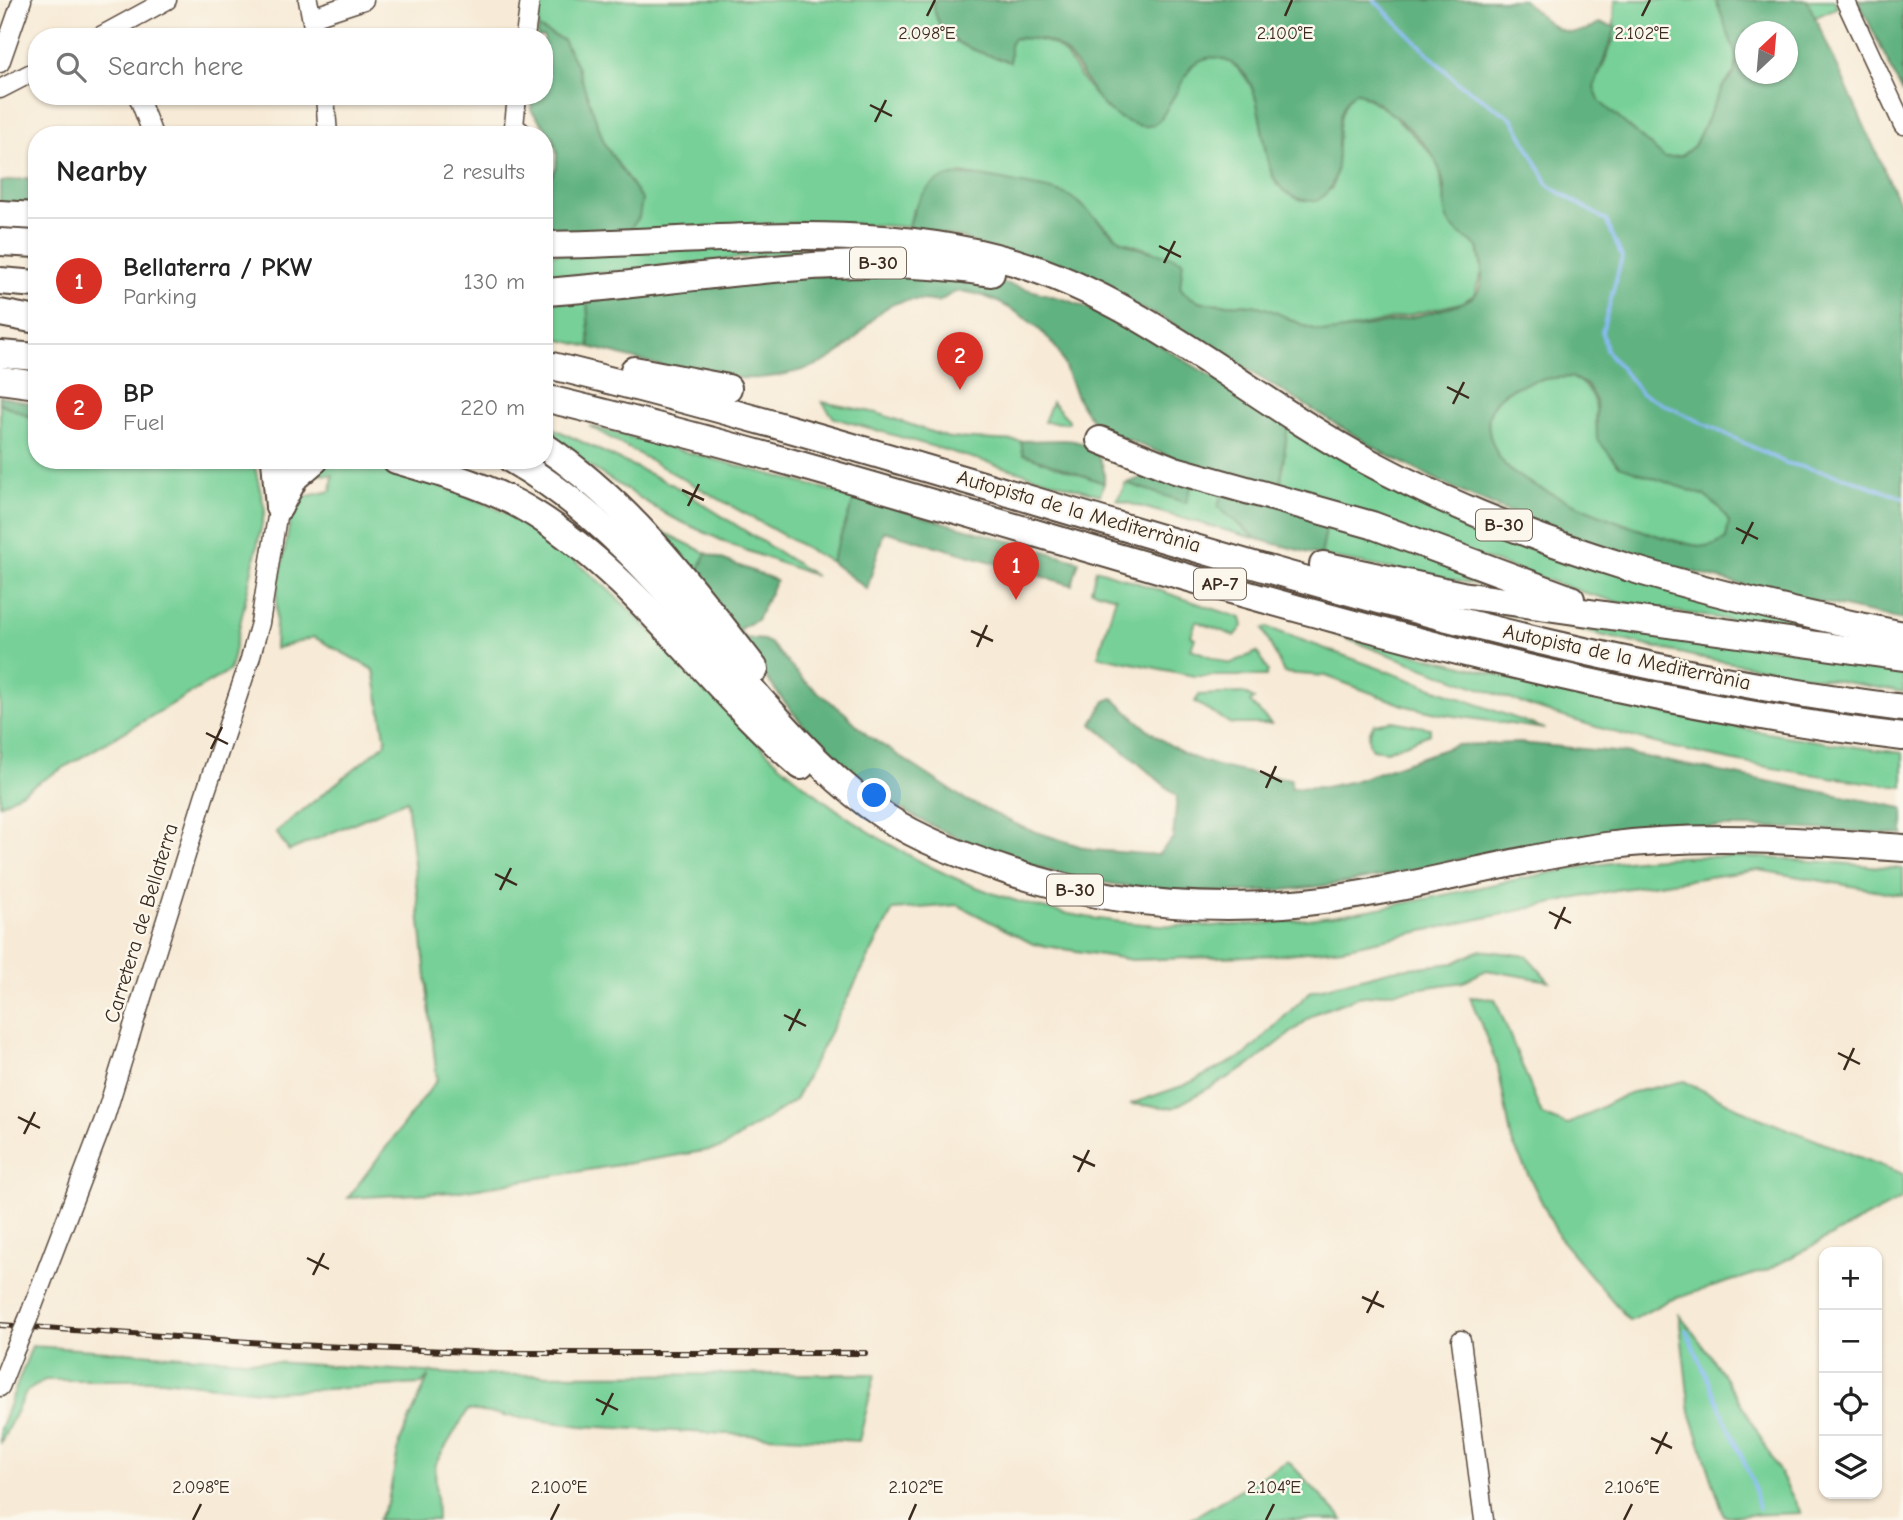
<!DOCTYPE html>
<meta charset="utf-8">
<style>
:root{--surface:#fff;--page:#f2f2f2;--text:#222;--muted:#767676;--line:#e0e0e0;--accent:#d93025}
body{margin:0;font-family:"Comic Neue",sans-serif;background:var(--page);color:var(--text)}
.controls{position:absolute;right:21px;bottom:21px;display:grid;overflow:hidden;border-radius:14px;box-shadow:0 2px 5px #0004}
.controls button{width:63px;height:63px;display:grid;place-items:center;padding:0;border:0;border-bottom:2px solid var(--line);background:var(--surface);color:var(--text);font:35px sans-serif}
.compass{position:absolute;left:1735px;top:21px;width:63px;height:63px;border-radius:50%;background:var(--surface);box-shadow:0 2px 5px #0004;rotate:26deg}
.you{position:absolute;left:875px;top:796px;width:24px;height:24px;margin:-18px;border:5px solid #fff;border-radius:50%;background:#1a73e8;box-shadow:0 0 0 10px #1a73e833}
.badge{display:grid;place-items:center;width:46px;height:46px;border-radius:50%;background:var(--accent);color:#fff;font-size:23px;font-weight:700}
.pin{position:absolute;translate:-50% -58px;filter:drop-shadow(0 2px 4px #0008)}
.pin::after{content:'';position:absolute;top:37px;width:24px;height:21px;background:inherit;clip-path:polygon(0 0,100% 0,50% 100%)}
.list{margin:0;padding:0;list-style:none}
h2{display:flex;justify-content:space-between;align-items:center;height:91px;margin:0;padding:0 28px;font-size:30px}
h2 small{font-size:23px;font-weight:400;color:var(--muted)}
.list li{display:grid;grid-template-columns:46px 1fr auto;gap:21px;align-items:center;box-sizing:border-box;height:126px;padding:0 28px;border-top:2px solid var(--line)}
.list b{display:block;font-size:26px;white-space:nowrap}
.list p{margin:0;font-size:23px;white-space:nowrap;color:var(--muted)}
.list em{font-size:23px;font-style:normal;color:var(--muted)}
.icon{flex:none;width:38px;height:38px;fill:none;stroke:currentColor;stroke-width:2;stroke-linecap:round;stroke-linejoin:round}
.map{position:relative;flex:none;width:1903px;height:1520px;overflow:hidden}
.search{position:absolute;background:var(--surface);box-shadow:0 2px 5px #0004;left:28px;top:28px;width:525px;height:77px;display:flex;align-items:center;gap:18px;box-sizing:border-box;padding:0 24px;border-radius:28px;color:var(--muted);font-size:26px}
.panel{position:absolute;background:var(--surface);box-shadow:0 2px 5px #0004;left:28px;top:126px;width:525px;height:343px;border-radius:28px}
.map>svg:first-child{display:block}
</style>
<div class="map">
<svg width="1903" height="1520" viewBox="0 0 1903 1520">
<rect width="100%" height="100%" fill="#fbf7ec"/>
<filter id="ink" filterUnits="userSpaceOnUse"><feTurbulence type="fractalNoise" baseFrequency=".0143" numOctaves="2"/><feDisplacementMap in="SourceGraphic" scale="14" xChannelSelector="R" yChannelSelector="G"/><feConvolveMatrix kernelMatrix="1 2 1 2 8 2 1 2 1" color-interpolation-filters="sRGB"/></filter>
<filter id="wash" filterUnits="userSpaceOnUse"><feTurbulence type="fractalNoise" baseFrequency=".00686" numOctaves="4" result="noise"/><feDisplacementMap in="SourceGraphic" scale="28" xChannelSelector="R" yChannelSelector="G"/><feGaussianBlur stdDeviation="1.57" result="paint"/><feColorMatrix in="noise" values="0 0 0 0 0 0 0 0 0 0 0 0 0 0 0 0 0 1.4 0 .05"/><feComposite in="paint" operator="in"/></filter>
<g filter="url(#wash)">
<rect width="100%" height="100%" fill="#f7ead6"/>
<g fill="#76d097" stroke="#587d5a" stroke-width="2">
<path d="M540 0H933V6L979 52 1010 61V45L1014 38C1072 39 1061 57 1093 93 1106 107 1133 117 1150 126 1177 114 1187 25 1235 66 1270 95 1255 148 1277 185L1331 189C1345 161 1328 112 1356 91L1391 113 1433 155 1440 170 1444 203 1478 247 1482 272 1474 295 1460 303 1336 332C1305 334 1283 310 1252 305 1230 302 1195 310 1180 287L1182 261 1122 241 1094 217 1050 192 963 173 913 209 909 227 813 222 629 231 642 200 605 145 576 64 563 40 538 28Z"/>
<polygon points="1615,0 1716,0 1738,58 1734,73 1723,86 1694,146 1681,156 1665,159 1600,102 1594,87 1613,41"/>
<polygon points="1807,0 1834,0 1838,7 1814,18"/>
<polygon points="726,245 826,249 544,279 544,254"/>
<polygon points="587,301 590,347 544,336 544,302"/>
<path d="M1571 377C1601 392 1596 409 1597 439L1653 478 1670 481 1703 495 1719 507 1729 522 1726 539C1722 541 1716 545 1712 546 1681 552 1538 492 1512 472 1500 462 1494 450 1490 436 1478 387 1535 378 1571 377Z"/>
<polygon points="822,402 877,413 949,438 1021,441 1024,454 1104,483 1100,495 834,418"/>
<polygon points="1052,402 1069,420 1069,423 1044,422"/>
<polygon points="0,403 37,420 37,460 246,460 255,468 265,510 230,670 0,805"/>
<polygon points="1288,423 1354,463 1895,646 1621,603 1582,592 1280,489"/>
<polygon points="544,424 673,485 816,576 734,546 669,516 544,438"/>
<polygon points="589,426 855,497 831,562"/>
<path d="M336 462C377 463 415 476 453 491 474 499 497 507 516 519 595 567 658 638 721 704 741 724 760 747 782 766 831 809 888 847 948 875 1077 935 1225 935 1363 911 1451 896 1538 871 1627 861 1718 850 1812 861 1903 869V895L1759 870 1615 890 1343 948 1278 955 1132 960 1033 944 958 905 893 910 795 1100 722 1148 454 1192 348 1198 437 1080 407 800 289 851 276 832 386 743 374 670 314 637 275 649 277 594 293 504 303 497 331 491 333 475 312 474 327 464Z"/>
<polygon points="1193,481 1223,489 1218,507 1257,539 1117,500 1126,483 1185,502"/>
<polygon points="1328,518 1523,593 1321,556"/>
<polygon points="661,531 706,553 694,581 657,536"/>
<polygon points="1096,569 1241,618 1243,626 1235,636 1196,621 1191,636 1195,638 1191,649 1229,664 1257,652 1268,671 1266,676 1194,676 1098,656 1116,597 1091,590"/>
<polygon points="1441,599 1903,667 1903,692 1697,657"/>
<polygon points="1266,627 1545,729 1441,714 1406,706 1326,676 1284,673 1263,629"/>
<path d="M1325 631C1516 680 1707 730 1903 753V787C1817 776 1730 763 1647 741 1537 713 1431 670 1325 631Z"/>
<polygon points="1243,693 1254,699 1250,702 1271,724 1231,724 1195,702 1199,695"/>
<path d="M1392 721 1430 728V734L1387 751 1372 749C1366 742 1369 731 1374 724Z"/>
<polygon points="1480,950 1527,956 1549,981 1486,970 1463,982 1358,997 1316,1013 1249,1066 1173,1108 1130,1104 1185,1085 1245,1055 1311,991 1392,970 1454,963"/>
<polygon points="1470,997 1495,999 1542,1115 1567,1125 1629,1093 1684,1081 1757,1117 1903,1174 1903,1198 1767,1270 1667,1301 1630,1321 1560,1239 1512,1142 1498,1067"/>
<path d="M1679 1315C1728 1373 1766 1446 1801 1513L1724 1516 1690 1412Z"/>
<polygon points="32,1346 471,1375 875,1374 859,1441 581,1426 468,1410 435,1464 437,1520 378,1520 388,1501 400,1441 429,1376 422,1384 269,1392 162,1380 45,1380 26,1392 0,1444 0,1429"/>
<polygon points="1288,1461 1343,1520 1189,1520"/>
</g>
<g fill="#60b280" stroke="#4e6e4f" stroke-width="2" fill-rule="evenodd">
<path d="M933 0H1523C1548 22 1565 46 1599 23L1616 27 1594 87 1600 102 1665 158 1681 156 1694 146 1723 86 1734 73 1737 58 1716 0H1807L1903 211V620L1739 584 1622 553 1537 523 1459 491 1385 454 1161 317 962 238 909 227C925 162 964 172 1017 183 1032 186 1056 189 1069 196 1089 208 1102 228 1122 241 1140 252 1163 252 1183 261L1180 287C1194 310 1228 302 1251 305 1278 308 1300 329 1327 332 1352 330 1460 311 1475 295 1486 283 1482 261 1478 247 1423 213 1458 206 1436 162 1425 137 1381 103 1356 91 1320 117 1357 176 1317 201 1237 203 1285 85 1227 61 1214 55 1205 57 1192 65L1162 117C1154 127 1146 128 1134 124 1092 111 1092 79 1065 52 1051 38 1032 38 1014 38L1010 45V62C975 50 935 44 933 0ZM1745 32H1787V74H1745ZM1571 377 1587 385 1596 401 1597 439 1619 466 1703 495 1719 507 1729 522 1726 539C1722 541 1716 545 1712 546 1681 552 1538 492 1512 472 1500 462 1494 450 1490 436 1478 387 1535 378 1571 377Z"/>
<polygon points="1858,0 1903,0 1903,93"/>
<polygon points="538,28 563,40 576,64 605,145 642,200 639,217 629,231 544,233 544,191 556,167 557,152 552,136 531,110 532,96 544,96 544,37 537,37"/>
<polygon points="37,177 37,205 0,204 0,182"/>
<path d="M851 272 997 281 1070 301 1118 320 1288 423 1280 489C1229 476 1186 464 1138 444 1127 439 1114 436 1104 429 1076 412 1072 380 1059 353 1045 326 989 289 957 292 951 293 944 299 938 302 872 290 876 331 831 358 819 366 800 371 786 374 723 389 652 362 590 347L587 301Z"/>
<polygon points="0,396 37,405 37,420 0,403"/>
<path d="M1065 440C1091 441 1106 457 1104 483L1023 454 1021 441Z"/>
<polygon points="1153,474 1193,481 1186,503 1126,483"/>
<polygon points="1223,489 1328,518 1321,556 1257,539 1218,507"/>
<polygon points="855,497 1079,561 1072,585 884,531 867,589 831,562"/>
<path d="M706 553 776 580 757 620 739 629 744 638 764 640 771 644 804 681 845 713 867 735 966 800 1024 828 1092 850 1158 855 1173 838 1177 796 1092 724 1105 701 1113 698C1178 761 1203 767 1291 779V788L1325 787 1354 781 1456 745 1519 743 1625 753 1903 808V835C1804 828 1707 822 1609 833 1531 842 1455 861 1378 877 1249 902 1114 899 989 851 942 832 895 810 855 777 790 723 747 645 694 581Z"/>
</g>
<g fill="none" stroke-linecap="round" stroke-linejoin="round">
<g stroke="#8abbf6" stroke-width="3.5">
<polyline points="1374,0 1457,82 1513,119 1549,186 1606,220 1622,257 1602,332 1606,350 1642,394 1786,463 1845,477 1903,498"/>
<polyline points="1686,1330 1752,1480 1758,1509"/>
</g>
</g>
</g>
<g filter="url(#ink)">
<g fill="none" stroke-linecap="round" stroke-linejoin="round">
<defs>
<g id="minor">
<polyline points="308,0 315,37"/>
<polyline points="1845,0 1903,125"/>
<polyline points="312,17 364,0"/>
<polyline points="99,37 167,0"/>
<polyline points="525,37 530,0"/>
<polyline points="0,63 22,0"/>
<polyline points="0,89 37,70"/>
<polyline points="138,96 153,135"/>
<polyline points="325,96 328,135"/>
<polyline points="517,96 514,126 525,135"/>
<polyline points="28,1319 105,1117 204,797 250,659 260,623 280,498"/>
<polyline points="1461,1340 1484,1520"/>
<polyline points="0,1387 13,1354"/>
</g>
<g id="highway">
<polyline points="0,214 37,216"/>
<polyline points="0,242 37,244"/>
<path d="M544 245C700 244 862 217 1014 262 1144 301 1248 397 1367 461 1534 551 1718 597 1903 635"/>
<polyline points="0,281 37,284"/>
<path d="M544 292C694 282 841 248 991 273"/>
<polyline points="0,313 37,320"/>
<polyline points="0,354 37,357"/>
<path d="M544 364C998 473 1438 650 1903 708"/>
<polyline points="634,370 728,388"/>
<polyline points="0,380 37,385"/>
<path d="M544 398C998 506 1438 680 1903 737"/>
<polyline points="1100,440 1175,470 1372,525 1571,599"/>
<path d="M544 446C631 505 692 587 755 669"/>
<polyline points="275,460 279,507"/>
<path d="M396 460C444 474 492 487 535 514 638 579 709 687 801 766"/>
<path d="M512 460C611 517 685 613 759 698 797 740 835 784 884 816 920 840 964 856 1005 870 1102 903 1205 912 1306 902 1407 891 1505 860 1606 846 1705 833 1804 841 1903 848"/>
<polyline points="279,507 295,477 315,460"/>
<polyline points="1323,565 1462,595 1903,657"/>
</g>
</defs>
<use href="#minor" stroke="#57473a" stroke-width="21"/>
<use href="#highway" stroke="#57473a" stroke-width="30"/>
<use href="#minor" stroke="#fff" stroke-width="18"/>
<use href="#highway" stroke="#fff" stroke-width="26"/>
<defs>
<polyline id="rail" points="0,1325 293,1345 498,1353 865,1353"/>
</defs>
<use href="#rail" stroke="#3b2a1e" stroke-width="6"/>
<use href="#rail" stroke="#fbf7ec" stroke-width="3.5" stroke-dasharray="10" stroke-linecap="butt"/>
<defs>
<polyline id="minor-bridge" points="13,1354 28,1319"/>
</defs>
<use href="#minor-bridge" stroke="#57473a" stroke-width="21" stroke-linecap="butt"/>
<use href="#minor-bridge" stroke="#fff" stroke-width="18"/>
</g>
</g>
<path fill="none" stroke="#3b2a1e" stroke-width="2.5" d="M927 16 935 0M1285 16 1292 0M1642 16 1650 0M870 105 892 116M875 122 886 100M1159 246 1181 257M1164 263 1175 241M1447 387 1469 398M1453 404 1464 382M682 490 704 500M688 506 699 484M1736 528 1758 539M1742 544 1753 522M971 631 993 641M977 647 987 625M206 733 228 744M211 749 222 727M1260 771 1282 782M1266 788 1276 766M495 874 517 885M500 890 511 868M1549 912 1571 923M1555 929 1565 907M784 1015 806 1026M789 1031 800 1009M1838 1053 1860 1064M1844 1070 1854 1048M18 1117 40 1128M24 1134 35 1112M1073 1156 1095 1166M1078 1172 1089 1150M307 1258 329 1269M313 1275 324 1253M1362 1297 1384 1307M1367 1313 1378 1291M596 1399 618 1410M602 1415 613 1393M1651 1438 1672 1448M1656 1454 1667 1432M193 1520 201 1504M551 1520 559 1504M909 1520 916 1504M1266 1520 1274 1504M1624 1520 1632 1504"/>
<g text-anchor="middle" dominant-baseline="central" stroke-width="5" stroke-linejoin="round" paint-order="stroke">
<g fill="#fbf7ec" stroke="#75685c" stroke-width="2">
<rect x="850" y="247.5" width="56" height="31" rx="5"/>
<rect x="1476" y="509.5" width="56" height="31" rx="5"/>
<rect x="1194" y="568.5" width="52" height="31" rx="5"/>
<rect x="1047" y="874.5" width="56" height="31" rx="5"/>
</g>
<g font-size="19" font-weight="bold" fill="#3b2a1e">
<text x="878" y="263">B-30</text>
<text x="1504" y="525">B-30</text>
<text x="1220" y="584">AP-7</text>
<text x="1075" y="890">B-30</text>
</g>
<g font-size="21" fill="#3b2a1e" stroke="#fbf7ec">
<text transform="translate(1079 511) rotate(16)">Autopista de la Mediterrània</text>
<text transform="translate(1627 657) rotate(12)">Autopista de la Mediterrània</text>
<text transform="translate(141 923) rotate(-73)">Carretera de Bellaterra</text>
</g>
</g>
<g font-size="18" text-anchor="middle" fill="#3b2a1e" stroke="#fbf7ec" stroke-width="5" stroke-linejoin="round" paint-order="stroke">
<text x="927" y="39">2.098°E</text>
<text x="1285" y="39">2.100°E</text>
<text x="1642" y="39">2.102°E</text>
<text x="201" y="1493">2.098°E</text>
<text x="559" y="1493">2.100°E</text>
<text x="916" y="1493">2.102°E</text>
<text x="1274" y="1493">2.104°E</text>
<text x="1632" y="1493">2.106°E</text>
</g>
</svg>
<div class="controls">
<button>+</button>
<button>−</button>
<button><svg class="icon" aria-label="locate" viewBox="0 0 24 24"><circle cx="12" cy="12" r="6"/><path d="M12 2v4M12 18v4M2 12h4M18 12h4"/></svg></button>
<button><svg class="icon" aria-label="layers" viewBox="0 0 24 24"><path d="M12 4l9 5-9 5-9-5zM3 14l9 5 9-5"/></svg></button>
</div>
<svg class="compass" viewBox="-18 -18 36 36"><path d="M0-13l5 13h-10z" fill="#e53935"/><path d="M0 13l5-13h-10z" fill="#767676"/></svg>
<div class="you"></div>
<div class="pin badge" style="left:1016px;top:600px">1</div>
<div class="pin badge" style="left:960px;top:390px">2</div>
<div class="search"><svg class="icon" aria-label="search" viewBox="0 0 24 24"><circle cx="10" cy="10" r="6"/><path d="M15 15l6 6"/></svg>Search here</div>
<section class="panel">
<h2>Nearby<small>2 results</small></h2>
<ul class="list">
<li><span class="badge">1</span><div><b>Bellaterra / PKW</b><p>Parking</p></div><em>130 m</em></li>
<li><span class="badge">2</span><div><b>BP</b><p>Fuel</p></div><em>220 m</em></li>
</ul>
</section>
</div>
